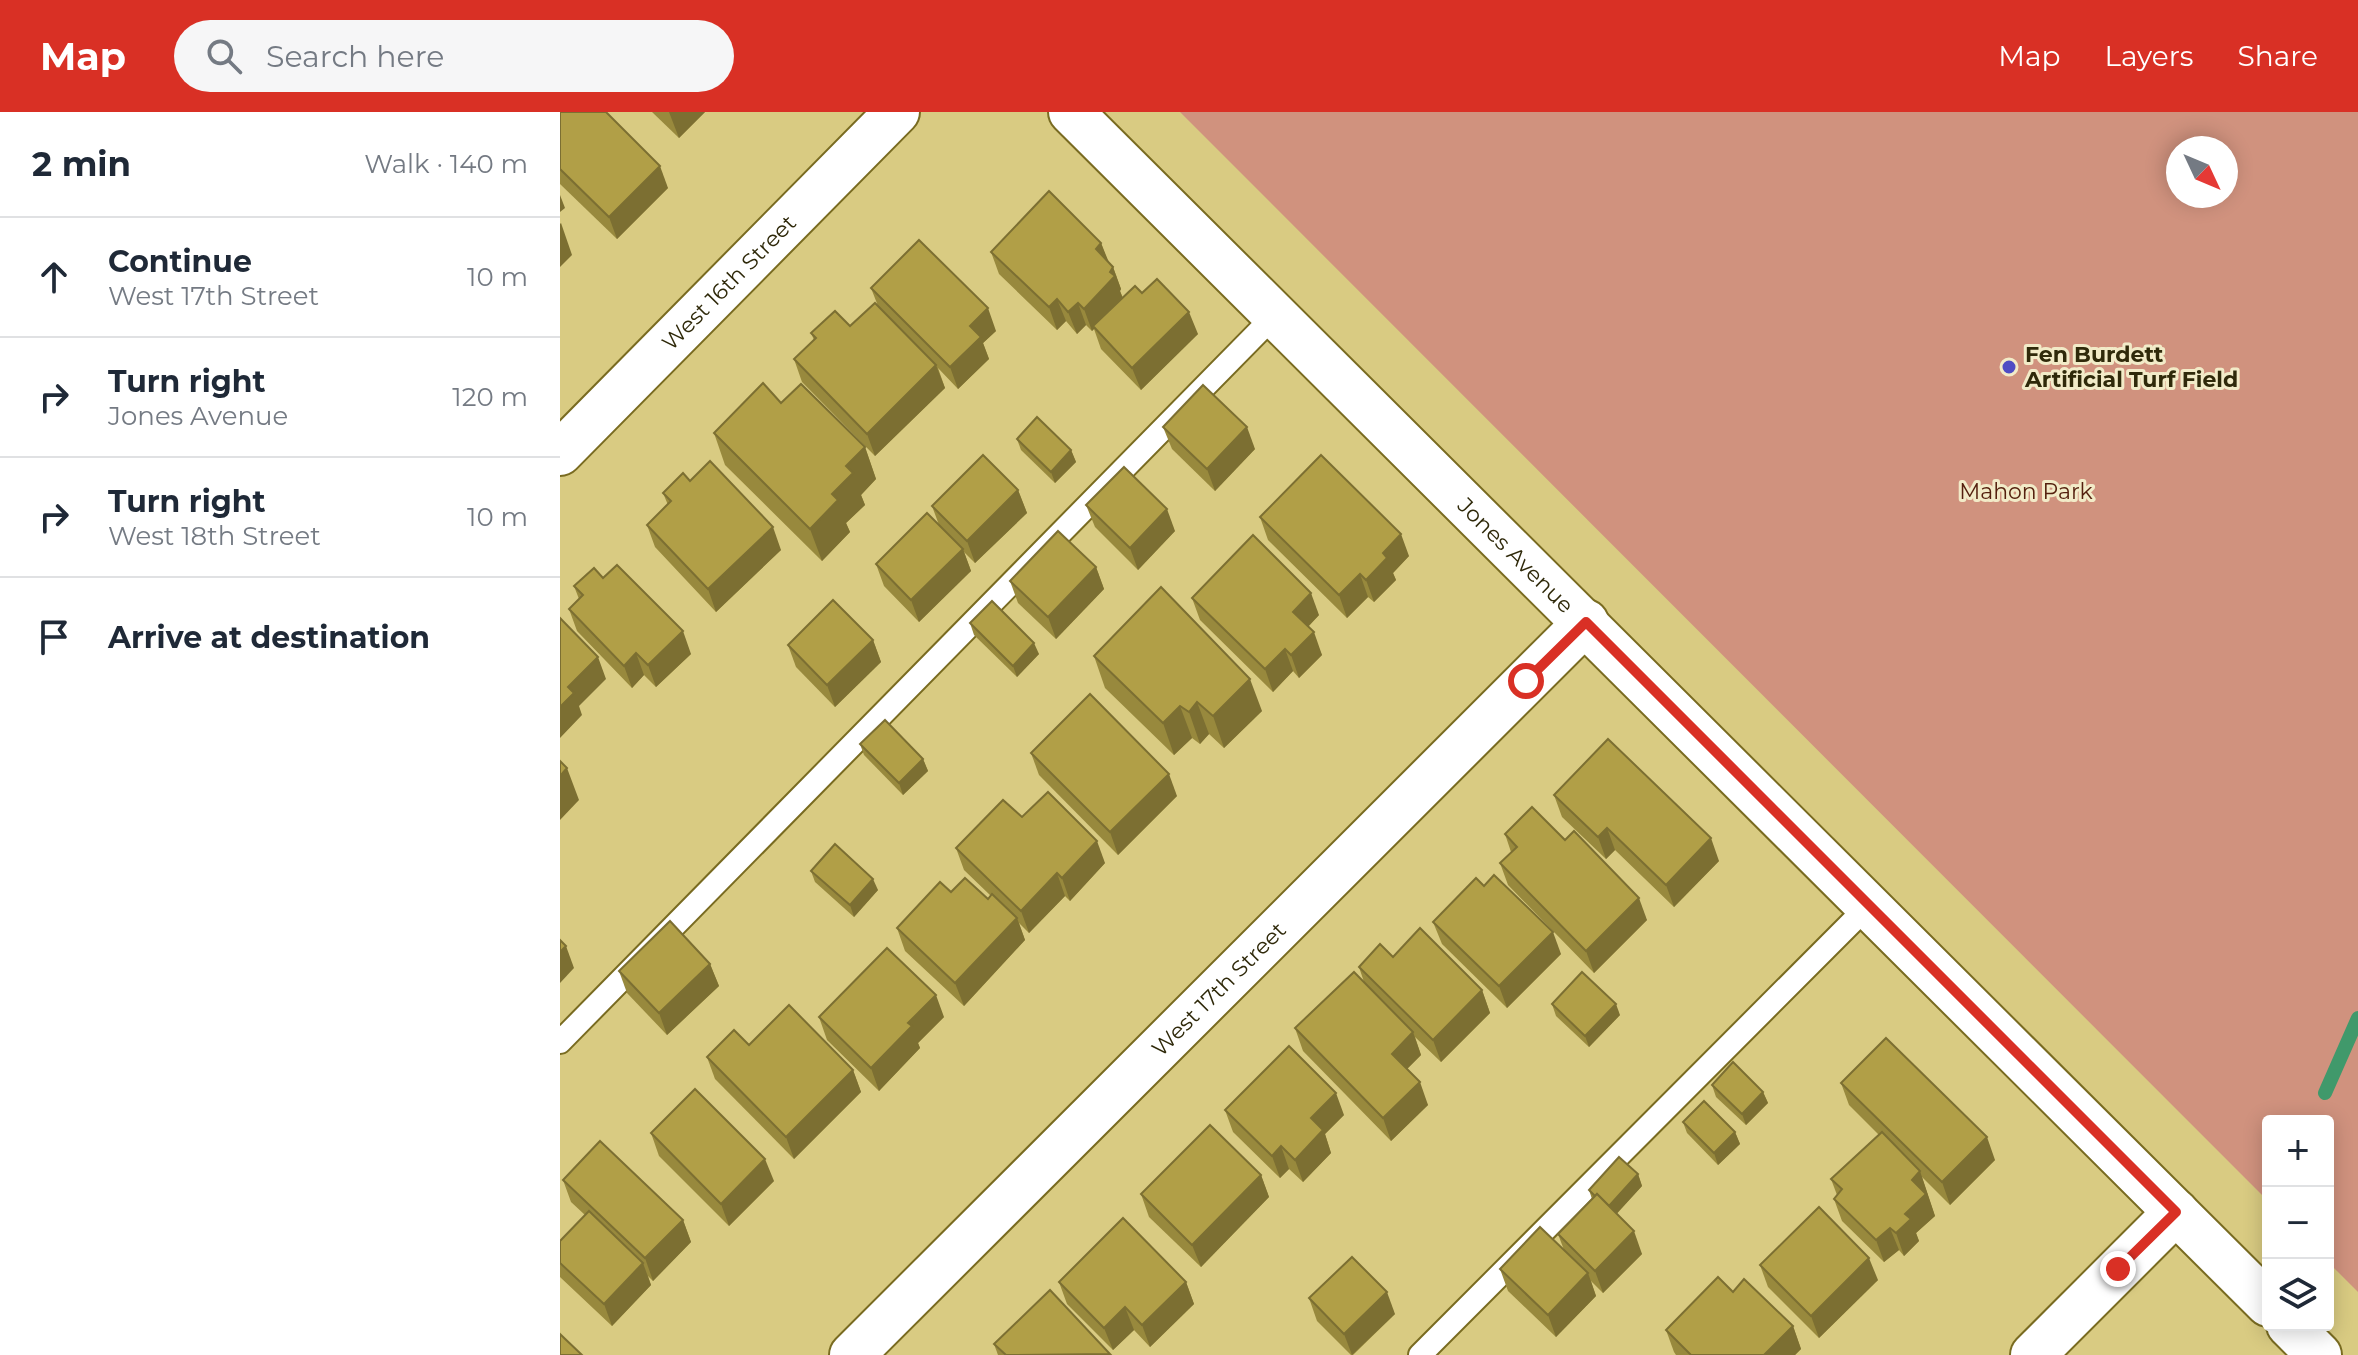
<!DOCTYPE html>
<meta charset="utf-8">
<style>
:root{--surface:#fff;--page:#f6f6f7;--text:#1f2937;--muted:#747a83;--line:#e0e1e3;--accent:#d93025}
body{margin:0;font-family:Montserrat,sans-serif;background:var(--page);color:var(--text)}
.controls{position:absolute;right:24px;bottom:24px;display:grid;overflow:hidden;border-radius:8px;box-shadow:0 4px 20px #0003}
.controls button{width:72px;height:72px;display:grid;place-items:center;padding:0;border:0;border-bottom:2px solid var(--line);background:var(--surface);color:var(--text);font:40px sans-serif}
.compass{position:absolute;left:1606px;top:24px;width:72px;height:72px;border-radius:50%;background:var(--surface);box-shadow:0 4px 20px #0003;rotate:134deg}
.stop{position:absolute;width:24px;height:24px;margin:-18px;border:6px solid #d93025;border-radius:50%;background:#fff}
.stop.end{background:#d93025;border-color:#fff;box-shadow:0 2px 8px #0008}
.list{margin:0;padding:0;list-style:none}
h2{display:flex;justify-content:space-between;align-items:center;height:104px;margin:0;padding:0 32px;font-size:34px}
h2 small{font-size:26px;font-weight:400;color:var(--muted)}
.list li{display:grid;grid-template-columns:52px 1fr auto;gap:24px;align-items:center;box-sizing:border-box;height:120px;padding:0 32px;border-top:2px solid var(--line)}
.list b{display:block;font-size:30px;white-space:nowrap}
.list p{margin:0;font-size:26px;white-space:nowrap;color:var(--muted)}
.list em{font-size:26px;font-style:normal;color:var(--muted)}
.icon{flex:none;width:44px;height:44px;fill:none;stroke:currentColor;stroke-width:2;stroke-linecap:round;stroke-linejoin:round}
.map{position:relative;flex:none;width:1798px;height:1243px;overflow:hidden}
header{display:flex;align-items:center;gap:48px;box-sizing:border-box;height:112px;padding:0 40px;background:var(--accent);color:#fff}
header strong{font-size:38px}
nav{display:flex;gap:44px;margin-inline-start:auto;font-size:28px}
.search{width:560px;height:72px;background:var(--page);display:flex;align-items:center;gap:20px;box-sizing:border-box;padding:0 28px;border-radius:44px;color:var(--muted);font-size:30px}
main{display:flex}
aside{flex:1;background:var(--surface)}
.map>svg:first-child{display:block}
</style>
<header>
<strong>Map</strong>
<div class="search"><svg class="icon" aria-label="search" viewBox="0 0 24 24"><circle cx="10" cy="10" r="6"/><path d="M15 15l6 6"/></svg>Search here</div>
<nav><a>Map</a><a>Layers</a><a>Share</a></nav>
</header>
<main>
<aside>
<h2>2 min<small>Walk · 140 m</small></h2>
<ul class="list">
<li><svg class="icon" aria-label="ahead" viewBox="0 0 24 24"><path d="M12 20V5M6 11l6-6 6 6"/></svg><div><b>Continue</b><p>West 17th Street</p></div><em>10 m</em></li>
<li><svg class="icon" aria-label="right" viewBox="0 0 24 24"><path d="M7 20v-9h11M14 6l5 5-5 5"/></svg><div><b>Turn right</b><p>Jones Avenue</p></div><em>120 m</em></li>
<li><svg class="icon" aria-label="right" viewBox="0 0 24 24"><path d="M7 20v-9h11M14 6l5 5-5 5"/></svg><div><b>Turn right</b><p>West 18th Street</p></div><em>10 m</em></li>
<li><svg class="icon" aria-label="arrive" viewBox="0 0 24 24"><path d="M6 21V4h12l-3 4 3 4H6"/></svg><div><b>Arrive at destination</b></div></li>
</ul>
</aside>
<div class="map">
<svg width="1798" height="1243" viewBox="0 0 1798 1243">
<rect width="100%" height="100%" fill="#d9cb82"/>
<path fill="#d0927e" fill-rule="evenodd" d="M620 0H1798V1180L1768 1150V1009H1708V1089ZM1666 36V84H1618V36Z"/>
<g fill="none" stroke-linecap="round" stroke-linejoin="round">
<polyline stroke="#40996b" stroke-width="14" points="1765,981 1798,906"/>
<defs>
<g id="lane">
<polyline points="0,930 715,203"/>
<polyline points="860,1243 1309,793"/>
</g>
<g id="street">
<path id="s1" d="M511 0 1708 1192"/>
<path id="s2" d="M0 341 337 0"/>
<polyline points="1729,1213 1759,1243"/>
<path id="s3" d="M292 1243 1026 510"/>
<polyline points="1473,1243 1616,1100"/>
</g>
</defs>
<use href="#lane" stroke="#796b21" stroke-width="26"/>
<use href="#street" stroke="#796b21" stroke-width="48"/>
<use href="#lane" stroke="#fff" stroke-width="22"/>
<use href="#street" stroke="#fff" stroke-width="44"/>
</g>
<g fill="#98893d">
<polygon points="0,0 108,76 57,127 0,72"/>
<polygon points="92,0 145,0 119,26"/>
<polygon points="541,131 548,150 553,155 561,177 560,179 563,186 582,181 638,222 581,278 541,237 534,217 532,219 526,213 517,222 506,209 497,218 439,162 431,140"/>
<polygon points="311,176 436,219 423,231 429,247 398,277 378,256 385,276 315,344 242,270 234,247 254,228 251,221 290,214 318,194"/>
<polygon points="221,291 305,335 316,367 301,383 305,393 286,411 290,420 262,449 165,353 154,321"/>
<polygon points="603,315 695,337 655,379 612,337"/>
<polygon points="457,327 511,338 516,350 495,371 461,338"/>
<polygon points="130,369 221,438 156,500 95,435 87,413 108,393 103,381"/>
<polygon points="458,378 467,401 415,451 404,440 411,459 359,510 324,474 316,452 379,413 372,394"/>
<polygon points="526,393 615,419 578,458 535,415"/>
<polygon points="700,405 849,444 833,461 836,468 814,490 808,485 787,506 708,428"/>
<polygon points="536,455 544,477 496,527 458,491 450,469"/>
<polygon points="43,466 131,542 96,575 84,563 72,576 17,519 9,497 19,487 14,474"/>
<polygon points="632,486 759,503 748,515 762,543 739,566 733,559 713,580 640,508"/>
<polygon points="410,511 479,542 457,565 414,523"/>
<polygon points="313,528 321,550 275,595 236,555 228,533"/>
<polygon points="534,544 702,599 664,636 649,622 640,632 632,626 614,643 545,576"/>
<polygon points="300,632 363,647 368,659 343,683 304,643"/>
<polygon points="471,641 617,684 558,743 479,663"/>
<polygon points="994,683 1159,749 1114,795 1055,738 1046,747 1002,705"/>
<polygon points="462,705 545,751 510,789 505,784 469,821 459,811 465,828 404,894 345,839 337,816 391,780 428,787 431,784 404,758 396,736"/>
<polygon points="945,722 1005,728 1087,808 1034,861 948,773 940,751 951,740"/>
<polygon points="251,759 318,778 294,805 255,770"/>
<polygon points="873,810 1001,842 947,896 882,832"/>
<polygon points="833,845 922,878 930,901 881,950 855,925 861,943 847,957 868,993 831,1029 743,939 735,916 804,870 799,855"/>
<polygon points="150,852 159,874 107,923 67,881 59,859"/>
<polygon points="992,892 1060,903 1029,935 996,904"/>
<polygon points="259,905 384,905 358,931 360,936 319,979 267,928"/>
<polygon points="189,933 293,958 301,980 234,1047 155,967 147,945"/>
<polygon points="1281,971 1435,1048 1390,1093 1362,1065 1375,1104 1356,1121 1359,1129 1344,1144 1339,1138 1324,1150 1282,1109 1274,1087 1277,1083 1271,1067 1319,1023 1289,993"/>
<polygon points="1152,973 1203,980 1208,991 1186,1013 1156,985"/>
<polygon points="665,998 784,1003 765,1022 771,1041 743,1070 729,1057 720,1066 673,1020"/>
<polygon points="1123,1010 1175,1020 1180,1032 1158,1053 1127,1021"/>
<polygon points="91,1021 214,1069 169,1114 99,1044"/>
<polygon points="1078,1062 1082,1074 1056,1102 1082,1142 1043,1181 1031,1169 1036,1184 996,1225 948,1179 940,1157 1004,1138 998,1122 1032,1087 1029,1078"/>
<polygon points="701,1063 709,1085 641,1155 589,1105 581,1082"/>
<polygon points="3,1068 123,1108 131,1130 93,1169 88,1164 91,1173 52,1214 0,1165 0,1129 25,1103 11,1090"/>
<polygon points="1200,1153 1318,1168 1259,1226 1208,1175"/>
<polygon points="499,1170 626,1170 634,1192 590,1235 574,1218 553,1238 507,1192"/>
<polygon points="1173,1180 1233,1214 1241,1237 1235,1243 1116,1243 1114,1240 1106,1218"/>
<polygon points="749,1186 835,1202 793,1243 791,1243 757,1209"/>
<polygon points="434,1232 551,1243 438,1243"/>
</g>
<g fill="#7c6f32">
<polygon points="109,0 145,0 119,26"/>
<polygon points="100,54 108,76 57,127 49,105"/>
<polygon points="0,83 5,96 0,100"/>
<polygon points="1,111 12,143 0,155 0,112"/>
<polygon points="541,131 550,153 536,137"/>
<polygon points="553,155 561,177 560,179 563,187 532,219 524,197"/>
<polygon points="497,187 506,209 497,218 489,195"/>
<polygon points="518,191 526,213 517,222 508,200"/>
<polygon points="428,196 436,219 423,231 429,247 398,277 390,255 410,214"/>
<polygon points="629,200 638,222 581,278 572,256"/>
<polygon points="376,253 385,276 315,344 307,322"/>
<polygon points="687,315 695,337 655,379 647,357"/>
<polygon points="305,335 316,367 301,383 305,393 286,411 290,420 262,449 250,417 272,382 286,354"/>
<polygon points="511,338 516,350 495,371 491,360"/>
<polygon points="458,378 467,401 415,451 407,429"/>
<polygon points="607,397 615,419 578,458 570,436"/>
<polygon points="213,415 221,438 156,500 148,477"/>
<polygon points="841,422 849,444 833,461 836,468 814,490 806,468 823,441"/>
<polygon points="403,437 411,459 359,510 351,488"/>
<polygon points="536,455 544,477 496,527 488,505"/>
<polygon points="800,462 808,485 787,506 779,483"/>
<polygon points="751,481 759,503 741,522 733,500"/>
<polygon points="123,519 131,542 96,575 88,553"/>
<polygon points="754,520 762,543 739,566 731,543"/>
<polygon points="313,528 321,550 275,595 267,573"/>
<polygon points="474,531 479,542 457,565 453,554"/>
<polygon points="725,537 733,559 713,580 705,557"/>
<polygon points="76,541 84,563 72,576 64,554"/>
<polygon points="38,545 46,567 19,594 22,603 0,626 0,595 8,575"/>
<polygon points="690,567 702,599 664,636 653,604"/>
<polygon points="637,590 649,622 640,632 629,600"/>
<polygon points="620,594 632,626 614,643 603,611"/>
<polygon points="363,647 368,659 343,683 339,671"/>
<polygon points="7,656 19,688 0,708 0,664"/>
<polygon points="609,662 617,684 558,743 550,720"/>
<polygon points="1047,716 1055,738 1046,747 1038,725"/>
<polygon points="1151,726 1159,749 1114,795 1106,773"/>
<polygon points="537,729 545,751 510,789 502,766"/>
<polygon points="497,761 505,784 469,821 461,799"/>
<polygon points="313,767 318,778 294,805 290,793"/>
<polygon points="1079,786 1087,808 1034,861 1026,839"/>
<polygon points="457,806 465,828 404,894 395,871"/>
<polygon points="993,820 1001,842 947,896 939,874"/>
<polygon points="6,834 14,856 0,871 0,840"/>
<polygon points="150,852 159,874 107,923 99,901"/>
<polygon points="922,878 930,901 881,950 873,928"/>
<polygon points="376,883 384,905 358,931 360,936 319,979 311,956 348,911"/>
<polygon points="1056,892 1060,903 1029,935 1025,924"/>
<polygon points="853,920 861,943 840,964 832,942"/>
<polygon points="293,958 301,980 234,1047 226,1025"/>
<polygon points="860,970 868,993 831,1029 823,1006"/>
<polygon points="1203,980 1208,991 1186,1013 1182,1002"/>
<polygon points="776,981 784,1003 765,1022 771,1041 743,1070 735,1048 751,1006"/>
<polygon points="1175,1020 1180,1032 1158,1053 1154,1041"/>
<polygon points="1427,1025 1435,1048 1390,1093 1382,1070"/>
<polygon points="721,1034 729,1057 720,1066 712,1044"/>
<polygon points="205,1047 214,1069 169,1114 161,1092"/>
<polygon points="1360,1059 1375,1104 1356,1121 1359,1129 1344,1144 1336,1121 1352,1068"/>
<polygon points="1078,1062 1082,1074 1052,1107 1047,1095"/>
<polygon points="701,1063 709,1085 641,1155 632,1133"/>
<polygon points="123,1108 131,1130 93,1169 85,1146"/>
<polygon points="1330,1116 1339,1138 1324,1150 1316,1128"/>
<polygon points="1074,1119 1082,1142 1043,1181 1035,1159"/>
<polygon points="1309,1146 1318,1168 1259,1226 1251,1204"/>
<polygon points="83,1151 91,1173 52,1214 44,1192"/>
<polygon points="1028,1161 1036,1184 996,1225 988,1203"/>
<polygon points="626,1170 634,1192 590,1235 582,1213"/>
<polygon points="827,1180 835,1202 792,1243 784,1222"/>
<polygon points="565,1195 574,1218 553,1238 544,1216"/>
<polygon points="1233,1214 1241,1237 1235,1243 1204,1243"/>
</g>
<g fill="#b19f47" stroke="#7c6f32" stroke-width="2">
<polygon points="0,0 46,0 100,54 49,105 0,57"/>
<polygon points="489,79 541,131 536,137 553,155 550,160 555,164 524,197 518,191 508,200 497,187 489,195 431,140"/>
<polygon points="359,128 428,196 410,214 421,225 390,255 311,176"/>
<polygon points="597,167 629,200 572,256 533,214 575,174 582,181"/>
<polygon points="315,191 376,253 307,322 234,247 256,226 251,221 275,199 290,214"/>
<polygon points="203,271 221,291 241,272 305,335 286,354 293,361 272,382 278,388 250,417 154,321"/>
<polygon points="643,273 687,315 647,357 603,315"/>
<polygon points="477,305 511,338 491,360 457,327"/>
<polygon points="423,343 458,378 407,429 372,394"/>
<polygon points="761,343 841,422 823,441 827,446 806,468 800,462 779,483 700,405"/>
<polygon points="150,349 213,415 148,477 87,413 111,389 103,381 123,361 130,369"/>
<polygon points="564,355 607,397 570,436 526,393"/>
<polygon points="367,401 403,437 351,488 316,452"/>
<polygon points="498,419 536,455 488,505 450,469"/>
<polygon points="693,423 751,481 733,500 754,520 731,543 725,537 705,557 632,486"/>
<polygon points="57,453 123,519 88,553 76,541 64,554 9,497 23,483 14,474 34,456 43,466"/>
<polygon points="601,475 690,567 653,604 637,590 629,600 620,594 603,611 534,544"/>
<polygon points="273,488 313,528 267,573 228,533"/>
<polygon points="432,489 474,531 453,554 410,511"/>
<polygon points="0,506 38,545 8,575 14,581 0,595"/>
<polygon points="530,582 609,662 550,720 471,641"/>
<polygon points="325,608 363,647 339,671 300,632"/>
<polygon points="1048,627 1151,726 1106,773 1047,716 1038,725 994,683"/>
<polygon points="0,649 7,656 0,664"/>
<polygon points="488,680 537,729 502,766 497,761 461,799 396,736 443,688 462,705"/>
<polygon points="972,695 1005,728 1014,719 1079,786 1026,839 940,751 957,735 945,722"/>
<polygon points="275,732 313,767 290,793 251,759"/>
<polygon points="934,763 993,820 939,874 873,810 916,766 924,774"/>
<polygon points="405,766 428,787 432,782 457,806 395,871 337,816 380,770 391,780"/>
<polygon points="110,809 150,852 99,901 59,859"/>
<polygon points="860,816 922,878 873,928 799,855 820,832 833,845"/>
<polygon points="0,828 6,834 0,840"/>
<polygon points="327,836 376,883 348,911 352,914 311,956 259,905"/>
<polygon points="794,860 853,920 832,942 860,970 823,1006 735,916"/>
<polygon points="1022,860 1056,892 1025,924 992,892"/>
<polygon points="229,893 293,958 226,1025 147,945 174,918 189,933"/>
<polygon points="1326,926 1427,1025 1382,1070 1281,971"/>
<polygon points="729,934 776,981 751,1006 763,1018 735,1048 721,1034 712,1044 665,998"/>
<polygon points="1173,950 1203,980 1182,1002 1152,973"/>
<polygon points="135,977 205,1047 161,1092 91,1021"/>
<polygon points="1144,989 1175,1020 1154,1041 1123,1010"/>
<polygon points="650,1013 701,1063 632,1133 581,1082"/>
<polygon points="1322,1020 1360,1059 1352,1068 1366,1082 1345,1102 1351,1107 1336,1121 1330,1116 1316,1128 1274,1087 1282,1077 1271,1067"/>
<polygon points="40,1029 123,1108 85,1146 3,1068"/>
<polygon points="1059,1045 1078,1062 1049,1094 1037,1082 1035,1084 1029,1078"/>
<polygon points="1037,1082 1074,1119 1035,1159 998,1122"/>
<polygon points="1259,1095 1309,1146 1251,1204 1200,1153"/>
<polygon points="29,1099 83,1151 44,1192 0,1151 0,1129"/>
<polygon points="563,1106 626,1170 582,1213 565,1195 544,1216 499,1170"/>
<polygon points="980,1115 1028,1161 988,1203 940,1157"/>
<polygon points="792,1145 827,1180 784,1222 749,1186"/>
<polygon points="1158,1165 1173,1180 1184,1167 1233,1214 1204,1243 1131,1243 1106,1218"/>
<polygon points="490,1178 550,1242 446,1243 434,1232"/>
<polygon points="0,1222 22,1243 0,1243"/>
</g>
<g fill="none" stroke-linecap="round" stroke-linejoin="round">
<polyline stroke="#d93025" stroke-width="10" points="966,569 1026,510 1616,1100 1558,1157"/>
</g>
<circle fill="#4f4dc4" stroke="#f2ebc8" stroke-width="3" cx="1449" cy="255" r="8"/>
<g text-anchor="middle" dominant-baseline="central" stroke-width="6" stroke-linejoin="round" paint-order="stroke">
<g font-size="22" fill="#2f290a" stroke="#f2ebc8">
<text stroke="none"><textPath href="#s2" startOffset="240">West 16th Street</textPath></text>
<text stroke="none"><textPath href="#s1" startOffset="628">Jones Avenue</textPath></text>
<text stroke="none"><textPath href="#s3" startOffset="518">West 17th Street</textPath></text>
</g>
<g font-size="22" font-weight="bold" fill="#2f290a" stroke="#f2ebc8" text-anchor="start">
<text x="1465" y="242">Fen Burdett<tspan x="1465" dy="25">Artificial Turf Field</tspan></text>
</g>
<g font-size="22" fill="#541f0d" stroke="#f2ebc8">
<text x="1466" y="379">Mahon Park</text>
</g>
</g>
</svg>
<div class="controls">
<button>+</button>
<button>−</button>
<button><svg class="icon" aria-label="layers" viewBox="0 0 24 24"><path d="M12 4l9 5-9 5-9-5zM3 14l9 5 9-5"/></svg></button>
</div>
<svg class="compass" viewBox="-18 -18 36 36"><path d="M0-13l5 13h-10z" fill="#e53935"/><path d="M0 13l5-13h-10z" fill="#747a83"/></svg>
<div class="stop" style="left:966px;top:569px"></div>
<div class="stop end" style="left:1558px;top:1157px"></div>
</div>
</main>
